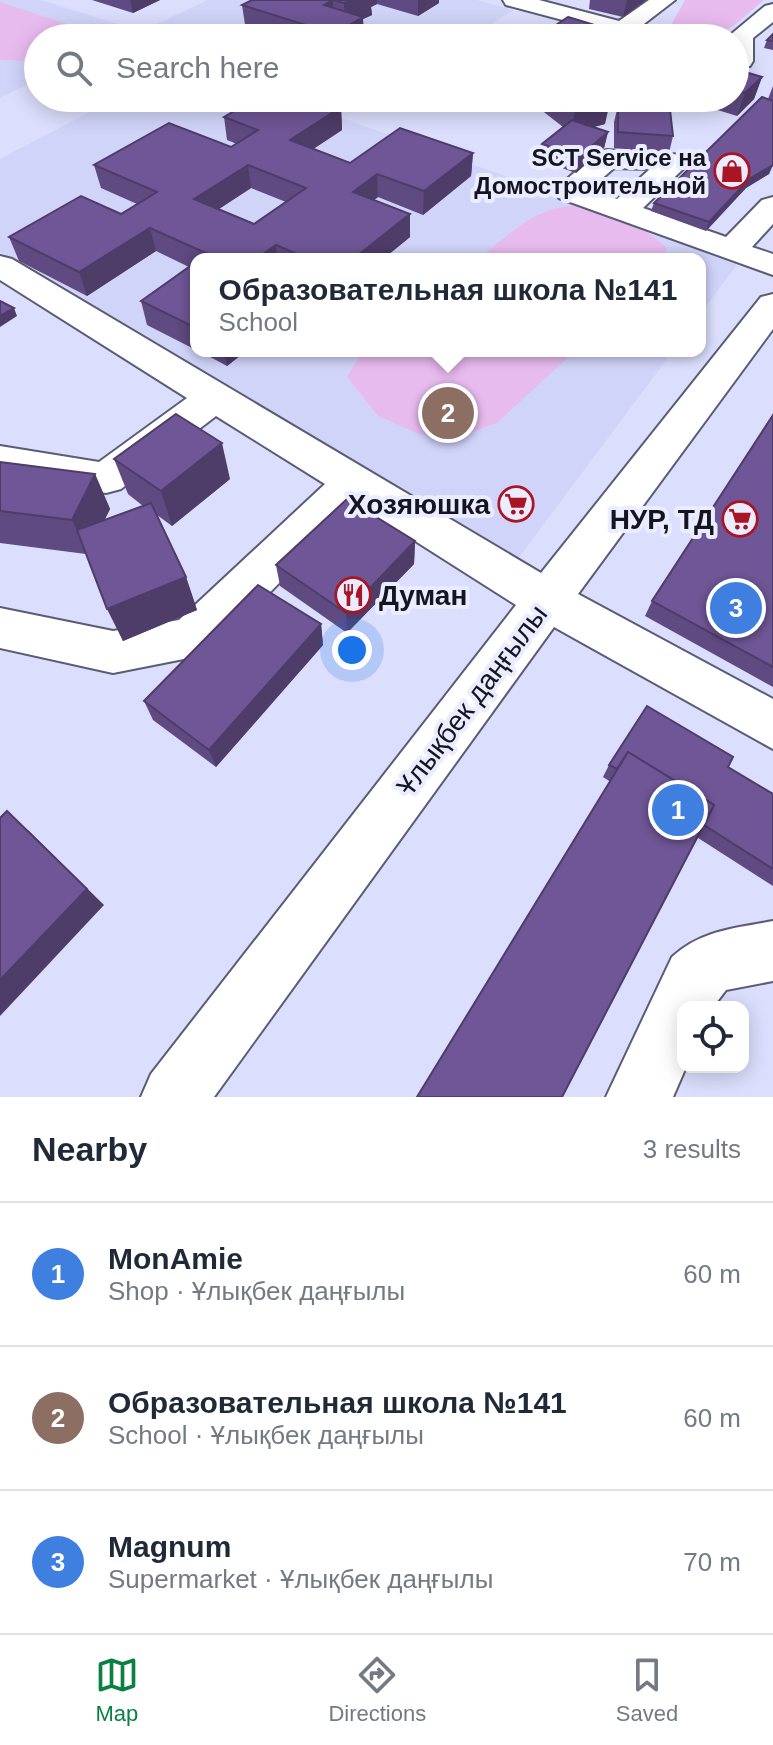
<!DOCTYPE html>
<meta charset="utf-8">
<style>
:root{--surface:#fff;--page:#f2f2f3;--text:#1f2937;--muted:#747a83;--line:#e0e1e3;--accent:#0b8043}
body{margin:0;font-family:Helvetica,sans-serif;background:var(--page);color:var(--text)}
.controls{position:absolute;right:24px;bottom:24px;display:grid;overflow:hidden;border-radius:16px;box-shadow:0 4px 20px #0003}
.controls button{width:72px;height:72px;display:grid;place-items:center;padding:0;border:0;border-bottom:2px solid var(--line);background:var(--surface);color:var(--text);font:40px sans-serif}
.you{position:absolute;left:352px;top:650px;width:28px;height:28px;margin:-20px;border:6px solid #fff;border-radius:50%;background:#1a73e8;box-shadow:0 0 0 12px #1a73e833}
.badge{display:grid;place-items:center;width:52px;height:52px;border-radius:50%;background:var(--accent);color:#fff;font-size:26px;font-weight:700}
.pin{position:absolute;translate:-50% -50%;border:4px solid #fff;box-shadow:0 2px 8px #0006}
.popup{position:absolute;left:190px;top:253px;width:516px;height:104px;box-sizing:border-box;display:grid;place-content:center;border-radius:16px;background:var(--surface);filter:drop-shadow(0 2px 6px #0005);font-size:26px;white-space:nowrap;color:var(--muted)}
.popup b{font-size:30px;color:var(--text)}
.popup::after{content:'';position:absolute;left:50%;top:100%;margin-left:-16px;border:16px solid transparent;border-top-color:var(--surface)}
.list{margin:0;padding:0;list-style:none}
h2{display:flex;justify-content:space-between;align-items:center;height:104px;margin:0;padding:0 32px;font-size:34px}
h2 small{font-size:26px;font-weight:400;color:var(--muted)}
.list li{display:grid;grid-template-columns:52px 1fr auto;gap:24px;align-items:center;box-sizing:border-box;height:144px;padding:0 32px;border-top:2px solid var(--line)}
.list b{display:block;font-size:30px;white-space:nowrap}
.list p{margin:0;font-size:26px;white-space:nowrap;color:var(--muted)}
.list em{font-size:26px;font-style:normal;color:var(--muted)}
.icon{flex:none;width:44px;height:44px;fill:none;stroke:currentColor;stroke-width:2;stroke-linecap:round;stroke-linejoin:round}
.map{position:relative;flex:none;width:773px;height:1097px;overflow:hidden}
.search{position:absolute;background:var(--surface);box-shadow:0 4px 20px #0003;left:24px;right:24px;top:24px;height:88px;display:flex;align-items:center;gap:20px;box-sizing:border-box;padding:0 28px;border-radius:44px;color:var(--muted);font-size:30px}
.sheet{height:536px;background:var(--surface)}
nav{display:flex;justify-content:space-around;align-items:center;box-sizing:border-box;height:112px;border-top:2px solid var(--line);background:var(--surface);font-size:22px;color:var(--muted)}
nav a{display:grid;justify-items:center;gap:4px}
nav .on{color:var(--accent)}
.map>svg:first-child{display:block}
</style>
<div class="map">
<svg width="773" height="1097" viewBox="0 0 773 1097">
<rect width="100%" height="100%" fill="#dbdefc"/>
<g fill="#d0d4f9">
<polygon points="0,0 41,0 134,29 116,38 38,38 38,79 0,98"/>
<polygon points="208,0 477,0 513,10 469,38 168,38 144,30"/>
<polygon points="116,98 285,98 547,191 737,265 700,314 700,259 196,259 196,351 673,351 517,560 0,252 0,159"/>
</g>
<g fill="#e8bbef">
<path d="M685 0H764C729 29 715 50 666 34Z"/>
<polygon points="0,2 76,27 81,38 38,38 38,61 0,60"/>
<path d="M572 206C608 212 640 223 667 248L664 259H478C508 236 533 208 572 206Z"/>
<polygon points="363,351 575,351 497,423 457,437 419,434 378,416 347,377"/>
</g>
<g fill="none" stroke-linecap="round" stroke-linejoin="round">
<defs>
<g id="minor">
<polygon points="503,0 539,0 619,21 649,0 675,0 640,27 662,33 666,38 598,38 604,31 506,5"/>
<polygon points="773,4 773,22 753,38 753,61 750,66 735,67 735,38 729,36 765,6"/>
<path d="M607 150 685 155 689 161 685 167 643 208 726 237 762 200 773 197V224L752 247 773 254V275L559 198 555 192 559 186 597 153ZM614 168 650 169 617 199 590 189Z"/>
<polygon points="0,256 12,259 541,573 761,297 773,294 773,329 578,594 773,699 773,749 554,627 214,1097 141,1097 151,1074 516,605 357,504 209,654 113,673 0,648 0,608 113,631 179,620 325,484 216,416 121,489 106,493 0,476 0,446 99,462 187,398 0,280"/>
<path d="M773 921V981L726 990 713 1007H683V1067H686L673 1097H606L672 957C701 930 736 928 773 921Z"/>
</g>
</defs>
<use href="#minor" stroke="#5a5c75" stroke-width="4"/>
<use href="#minor" fill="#fff" fill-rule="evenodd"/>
</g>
<g fill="#5f4a81" fill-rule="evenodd">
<polygon points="92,0 160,0 133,13"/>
<polygon points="252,0 439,0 439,3 418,16 377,4 371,7 372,15 363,19 364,38 267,38 246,31 242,5"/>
<polygon points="590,0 646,0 623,17 589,9"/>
<polygon points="773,34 773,50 764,48 767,40"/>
<polygon points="735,69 762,77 754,99 737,116 679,98 735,98"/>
<polygon points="773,86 773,164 769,174 746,188 706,231 651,211 654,203 768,99"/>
<polygon points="526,98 605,98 605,124 594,127 608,132 604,148 576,173 539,160 542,144 563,127"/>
<polygon points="618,106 673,136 669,153 614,148 614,122"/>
<path d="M341 107 342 130 313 149 350 163 473 153 471 176 423 215 378 197 374 200 410 237 383 259H196V350L147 325 141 301 189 267 156 251 87 296 19 261 9 237 121 214 137 204 101 188 94 165 231 147 237 144 227 140 224 117ZM251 188 286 202 254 224 219 209Z"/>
<polygon points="199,351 246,351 227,366"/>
<polygon points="773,415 773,687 645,616 652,601"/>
<polygon points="114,459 230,479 172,526 157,515 186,577 197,610 123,641 86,554 0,543 0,462 95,474 110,509 104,520 143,506 128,494"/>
<polygon points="415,541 414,564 347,633 280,586 276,565"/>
<polygon points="321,624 323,645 216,767 153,720 144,701"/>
<polygon points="609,765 728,767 773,794 773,886 603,777"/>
</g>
<g fill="#4e3c69">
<polygon points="130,0 160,0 133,13"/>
<polygon points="333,0 334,26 324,5"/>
<polygon points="351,0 377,0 377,4 371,7 372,15 363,19 364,38 334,38 334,34 345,27 344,3"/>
<polygon points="418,0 439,0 439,3 418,16"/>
<polygon points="627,0 646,0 623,17"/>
<polygon points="598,26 596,38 580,38"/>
<polygon points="762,77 754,99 737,116 745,93"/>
<polygon points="610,102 605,124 571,133 575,111"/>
<polygon points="341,107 342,130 292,163 290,140"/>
<polygon points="608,132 604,148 576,173 579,157"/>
<polygon points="473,153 471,176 423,215 424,191"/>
<polygon points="248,165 251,188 199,222 194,199"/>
<polygon points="773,165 769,174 746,188 706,231 709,222 749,179"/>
<polygon points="377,174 378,197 354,215 353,192"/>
<polygon points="410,214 410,237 383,259 353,259"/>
<polygon points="150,228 156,251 87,296 79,272"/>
<polygon points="276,245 277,259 256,259"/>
<polygon points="14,308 17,316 0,327 0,316"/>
<polygon points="224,351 246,351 227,366"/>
<polygon points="222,443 230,479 172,526 161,491"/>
<polygon points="95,474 110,509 88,555 72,520"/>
<polygon points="415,541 414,564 347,633 346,613"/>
<polygon points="186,577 197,610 123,641 107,609"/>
<polygon points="321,624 323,645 216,767 209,750"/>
<polygon points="28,830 104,905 0,1016 0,980"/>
</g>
<g fill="#6f5696" stroke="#4e3c69" stroke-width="2" fill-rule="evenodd">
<polygon points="252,0 351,0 344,3 333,0 324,5 363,17 334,34 242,5"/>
<polygon points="568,17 598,26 580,38 536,38"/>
<polygon points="773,34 773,41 767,40"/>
<polygon points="735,69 762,77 745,93 735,90"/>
<polygon points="762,97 773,101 773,165 749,179 709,222 654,203"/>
<path d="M256 98H314L341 107 290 140 350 163 400 128 473 153 424 191 377 174 353 192 410 214 353 259H308L276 245 256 259H201L208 254 150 228 79 272 9 237 81 196 121 214 157 192 94 165 169 123 231 147 258 130 224 117ZM248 165 306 188 254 224 194 199Z"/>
<polygon points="558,98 605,98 610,102 575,111"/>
<polygon points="618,106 670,110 673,136 618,132"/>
<polygon points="572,120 608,132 579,157 542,144"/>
<polygon points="196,262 196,328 141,301"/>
<polygon points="0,301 14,308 0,316"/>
<polygon points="176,414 222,443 161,491 114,459"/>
<polygon points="773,415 773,667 652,601"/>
<polygon points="0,462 95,474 72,520 0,511"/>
<polygon points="347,499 415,541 346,613 276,565"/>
<polygon points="151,503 186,577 107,609 77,530"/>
<polygon points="258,585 321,624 209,750 144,701"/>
<polygon points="647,706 733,757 728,767 773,794 773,869 704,825 714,805 628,752 617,769 609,765"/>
<polygon points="628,752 714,805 562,1097 417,1097"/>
<polygon points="7,811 87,889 0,980 0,818"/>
</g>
<defs>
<symbol id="shop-ring" viewBox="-11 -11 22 22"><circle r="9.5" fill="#eaedff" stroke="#aa1524" stroke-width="1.5"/><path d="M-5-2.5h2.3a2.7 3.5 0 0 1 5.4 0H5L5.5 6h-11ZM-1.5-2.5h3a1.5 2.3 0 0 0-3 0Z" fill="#aa1524"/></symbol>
<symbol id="supermarket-ring" viewBox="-11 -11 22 22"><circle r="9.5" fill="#eaedff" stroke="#aa1524" stroke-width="1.5"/><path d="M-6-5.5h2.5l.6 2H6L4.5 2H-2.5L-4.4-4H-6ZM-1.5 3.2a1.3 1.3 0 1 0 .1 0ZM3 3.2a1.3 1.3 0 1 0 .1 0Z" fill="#aa1524"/></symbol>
<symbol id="restaurant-ring" viewBox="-11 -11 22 22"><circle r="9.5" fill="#eaedff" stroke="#aa1524" stroke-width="1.5"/><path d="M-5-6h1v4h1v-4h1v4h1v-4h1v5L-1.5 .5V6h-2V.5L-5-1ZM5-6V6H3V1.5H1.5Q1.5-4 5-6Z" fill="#aa1524"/></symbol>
</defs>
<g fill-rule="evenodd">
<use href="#shop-ring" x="712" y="151" width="40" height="40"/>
<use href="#supermarket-ring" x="496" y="484" width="40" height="40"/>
<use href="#supermarket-ring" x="720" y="499" width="40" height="40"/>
<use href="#restaurant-ring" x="333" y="575" width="40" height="40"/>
</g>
<g text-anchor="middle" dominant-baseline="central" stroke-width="8" stroke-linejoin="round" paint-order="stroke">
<g font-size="24" font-weight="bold" fill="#14151f" stroke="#eaedff" text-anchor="end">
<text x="706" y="157">SCT Service на<tspan x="706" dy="28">Домостроительной</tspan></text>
</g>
<g font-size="28" font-weight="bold" fill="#14151f" stroke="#eaedff" text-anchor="end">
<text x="490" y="504">Хозяюшка</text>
<text x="714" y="519">НУР, ТД</text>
<text x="379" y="595" text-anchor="start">Думан</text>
</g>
<g font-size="28" fill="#14151f" stroke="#eaedff">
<text transform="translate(472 700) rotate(-53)">Ұлықбек даңғылы</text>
</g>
</g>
</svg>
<div class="controls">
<button><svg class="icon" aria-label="locate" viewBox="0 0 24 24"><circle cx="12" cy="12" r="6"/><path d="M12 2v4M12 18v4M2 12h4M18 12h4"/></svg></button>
</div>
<div class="you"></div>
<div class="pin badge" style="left:678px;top:810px;background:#3f7fe0">1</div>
<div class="pin badge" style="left:448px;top:413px;background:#8d6e63">2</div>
<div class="popup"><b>Образовательная школа №141</b>School</div>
<div class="pin badge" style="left:736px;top:608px;background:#3f7fe0">3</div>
<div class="search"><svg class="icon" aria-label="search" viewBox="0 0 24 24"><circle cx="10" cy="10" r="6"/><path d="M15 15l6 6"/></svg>Search here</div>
</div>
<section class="sheet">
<h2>Nearby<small>3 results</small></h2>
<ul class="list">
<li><span class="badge" style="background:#3f7fe0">1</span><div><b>MonAmie</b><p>Shop · Ұлықбек даңғылы</p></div><em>60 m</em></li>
<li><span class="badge" style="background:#8d6e63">2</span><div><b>Образовательная школа №141</b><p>School · Ұлықбек даңғылы</p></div><em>60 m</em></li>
<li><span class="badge" style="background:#3f7fe0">3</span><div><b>Magnum</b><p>Supermarket · Ұлықбек даңғылы</p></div><em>70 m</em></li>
</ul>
</section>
<nav>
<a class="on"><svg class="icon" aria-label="map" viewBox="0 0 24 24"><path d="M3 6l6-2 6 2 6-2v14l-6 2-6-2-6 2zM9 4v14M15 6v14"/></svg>Map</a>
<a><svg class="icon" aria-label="directions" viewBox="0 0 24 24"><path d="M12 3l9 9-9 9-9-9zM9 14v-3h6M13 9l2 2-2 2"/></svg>Directions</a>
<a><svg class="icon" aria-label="saved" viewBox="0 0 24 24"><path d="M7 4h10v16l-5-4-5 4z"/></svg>Saved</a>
</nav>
